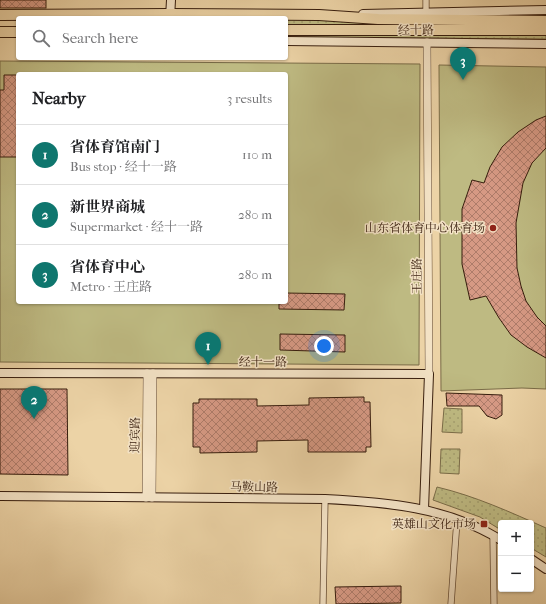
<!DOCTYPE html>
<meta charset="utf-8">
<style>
:root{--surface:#fff;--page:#f2f2f2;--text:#202124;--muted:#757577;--line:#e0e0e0;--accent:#0f766e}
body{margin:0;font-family:"IM FELL French Canon","Noto Serif SC",serif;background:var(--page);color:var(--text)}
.controls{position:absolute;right:12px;bottom:12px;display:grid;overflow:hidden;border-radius:4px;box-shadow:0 1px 3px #0004}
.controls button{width:36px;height:36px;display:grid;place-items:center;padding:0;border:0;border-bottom:1px solid var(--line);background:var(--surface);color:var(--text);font:20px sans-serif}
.you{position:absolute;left:324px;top:346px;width:14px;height:14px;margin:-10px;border:3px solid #fff;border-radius:50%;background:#1a73e8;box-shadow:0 0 0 6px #1a73e833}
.badge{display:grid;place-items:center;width:26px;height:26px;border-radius:50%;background:var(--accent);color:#fff;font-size:13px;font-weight:700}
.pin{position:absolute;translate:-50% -33px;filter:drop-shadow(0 1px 2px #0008)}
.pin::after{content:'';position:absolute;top:21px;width:14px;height:12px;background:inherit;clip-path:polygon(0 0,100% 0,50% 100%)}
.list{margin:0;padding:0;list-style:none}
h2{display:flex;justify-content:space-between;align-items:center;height:52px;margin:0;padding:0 16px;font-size:17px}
h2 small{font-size:13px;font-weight:400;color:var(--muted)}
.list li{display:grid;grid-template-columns:26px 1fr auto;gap:12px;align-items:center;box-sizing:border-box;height:60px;padding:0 16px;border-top:1px solid var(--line)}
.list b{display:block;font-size:15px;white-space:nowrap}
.list p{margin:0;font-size:13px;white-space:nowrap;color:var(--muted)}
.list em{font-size:13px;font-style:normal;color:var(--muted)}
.icon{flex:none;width:22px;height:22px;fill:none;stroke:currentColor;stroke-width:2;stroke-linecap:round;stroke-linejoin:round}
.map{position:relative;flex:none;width:546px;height:604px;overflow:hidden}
.search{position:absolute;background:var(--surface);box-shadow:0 1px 3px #0004;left:16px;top:16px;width:272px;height:44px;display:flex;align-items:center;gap:10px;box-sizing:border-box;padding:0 14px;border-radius:4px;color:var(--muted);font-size:15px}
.panel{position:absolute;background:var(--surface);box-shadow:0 1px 3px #0004;left:16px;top:72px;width:272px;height:232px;border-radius:4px}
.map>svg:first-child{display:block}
</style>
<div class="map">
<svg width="546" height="604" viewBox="0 0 546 604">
<defs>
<pattern id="grass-dots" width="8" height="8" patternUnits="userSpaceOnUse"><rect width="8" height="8" fill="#beba82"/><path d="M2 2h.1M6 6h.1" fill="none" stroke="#a49f6f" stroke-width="1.8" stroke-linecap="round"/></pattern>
<pattern id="building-cross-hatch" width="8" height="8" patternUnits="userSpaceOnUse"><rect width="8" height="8" fill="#d69984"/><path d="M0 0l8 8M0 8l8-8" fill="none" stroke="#ae7c6a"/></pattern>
</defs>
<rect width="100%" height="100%" fill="#ecd3a6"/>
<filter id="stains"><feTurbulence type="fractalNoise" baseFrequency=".005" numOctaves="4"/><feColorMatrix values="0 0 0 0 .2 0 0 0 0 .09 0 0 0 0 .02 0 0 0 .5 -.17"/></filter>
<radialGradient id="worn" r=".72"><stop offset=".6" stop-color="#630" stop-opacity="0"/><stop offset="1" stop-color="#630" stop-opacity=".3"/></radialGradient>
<g fill="url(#grass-dots)" stroke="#7a6c48">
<polygon points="546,15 546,39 286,37 286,19 398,22 398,16"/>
<polygon points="444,408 462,409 462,433 442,432"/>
<polygon points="441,449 460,449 459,474 440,473"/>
<path d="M437 487C475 496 510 512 546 528V557L531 548V523H501V530L480 517 433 500Z"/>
</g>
<g fill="#beba82" stroke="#7a6c48" fill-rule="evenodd">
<path d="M0 61 420 64 419 365 0 362ZM18 74H286V302H18Z"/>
<polygon points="439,65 546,67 546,389 522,388 441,391"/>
</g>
<g fill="url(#building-cross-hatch)" stroke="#371d0d">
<rect x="0" y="0" width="46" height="8"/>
<polygon points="4,75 18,75 18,157 0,157 0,90 4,90"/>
<polygon points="546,116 546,148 532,163 523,183 516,223 517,268 521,286 526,301 537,317 546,326 546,358 527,347 511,335 499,318 486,296 470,300 462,264 462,209 472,180 484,183 490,167 502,147 518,132 536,120"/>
<polygon points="286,293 345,294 344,310 279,309 279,302 286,302"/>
<polygon points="280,334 345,335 345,352 280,350"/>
<polygon points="0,389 67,389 68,475 0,474"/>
<polygon points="446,393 502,395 502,415 496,419 487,416 479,406 447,406"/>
<polygon points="364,397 364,402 370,402 371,447 366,447 366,452 308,452 308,440 257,441 257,452 200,453 200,447 193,447 193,403 199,403 199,399 257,399 257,406 309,405 309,398"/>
<polygon points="401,586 401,603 336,604 335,587"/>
</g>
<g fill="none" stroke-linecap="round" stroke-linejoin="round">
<defs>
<g id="minor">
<polyline points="426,0 426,13"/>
<polyline points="493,535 494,604"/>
<polyline points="323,604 325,499"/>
<polyline points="451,604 457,520"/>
</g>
<g id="tertiary">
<polyline points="427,42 429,374"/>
<polyline points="146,498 147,373"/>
<polyline points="152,498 153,373"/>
</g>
<g id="secondary">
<polyline points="363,14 546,10"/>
<polyline points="170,18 171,0"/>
<polyline points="286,41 546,44"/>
<polyline points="0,373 429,374 424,509"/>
<path d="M0 496 325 499C385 502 448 507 501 540"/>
<polyline points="531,559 546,569"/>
</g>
<g id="trunk">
<polyline points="0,15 170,14 319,15 378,19 546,21"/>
<polyline points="286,30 546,30"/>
<polyline points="0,32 18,32"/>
</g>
</defs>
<use href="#minor" stroke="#644a33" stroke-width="7"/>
<use href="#tertiary" stroke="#644a33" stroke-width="8"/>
<use href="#secondary" stroke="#371d0d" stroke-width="10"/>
<use href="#trunk" stroke="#371d0d" stroke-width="12"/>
<use href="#minor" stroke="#f3e2c5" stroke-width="5.5"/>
<use href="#tertiary" stroke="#f3e2c5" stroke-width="7"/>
<use href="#secondary" stroke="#f3e2c5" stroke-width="8"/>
<use href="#trunk" stroke="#ecd3a6" stroke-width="10"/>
</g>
<g fill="#8f2418" stroke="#f3e2c5" stroke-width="1.5">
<circle cx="493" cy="228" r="4"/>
<rect x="480" y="520" width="8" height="8" rx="2"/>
</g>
<g text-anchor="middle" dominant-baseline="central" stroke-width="3" stroke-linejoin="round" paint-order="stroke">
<g font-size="12" fill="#371d0d" stroke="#f3e2c5">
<text transform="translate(416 30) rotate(-1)">经十路</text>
<text transform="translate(417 276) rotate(-90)">王庄路</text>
<text x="263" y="362">经十一路</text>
<text transform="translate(135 435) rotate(-89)">迎宾路</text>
<text transform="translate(254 487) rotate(1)">马鞍山路</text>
</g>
<g font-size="12" fill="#371d0d" stroke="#f3e2c5" text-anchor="end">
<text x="485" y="228">山东省体育中心体育场</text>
<text x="476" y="524">英雄山文化市场</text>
</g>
</g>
<rect width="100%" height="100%" filter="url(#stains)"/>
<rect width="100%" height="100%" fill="url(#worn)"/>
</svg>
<div class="controls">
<button>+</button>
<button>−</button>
</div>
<div class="you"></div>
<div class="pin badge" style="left:208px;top:365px">1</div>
<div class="pin badge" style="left:34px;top:419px">2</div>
<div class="pin badge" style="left:463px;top:80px">3</div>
<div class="search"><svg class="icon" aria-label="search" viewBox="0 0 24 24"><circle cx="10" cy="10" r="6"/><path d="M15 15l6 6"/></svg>Search here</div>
<section class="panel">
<h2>Nearby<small>3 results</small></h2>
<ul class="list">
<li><span class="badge">1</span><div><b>省体育馆南门</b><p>Bus stop · 经十一路</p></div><em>110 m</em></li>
<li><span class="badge">2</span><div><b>新世界商城</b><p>Supermarket · 经十一路</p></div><em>280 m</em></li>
<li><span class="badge">3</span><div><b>省体育中心</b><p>Metro · 王庄路</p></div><em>280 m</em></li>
</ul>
</section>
</div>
